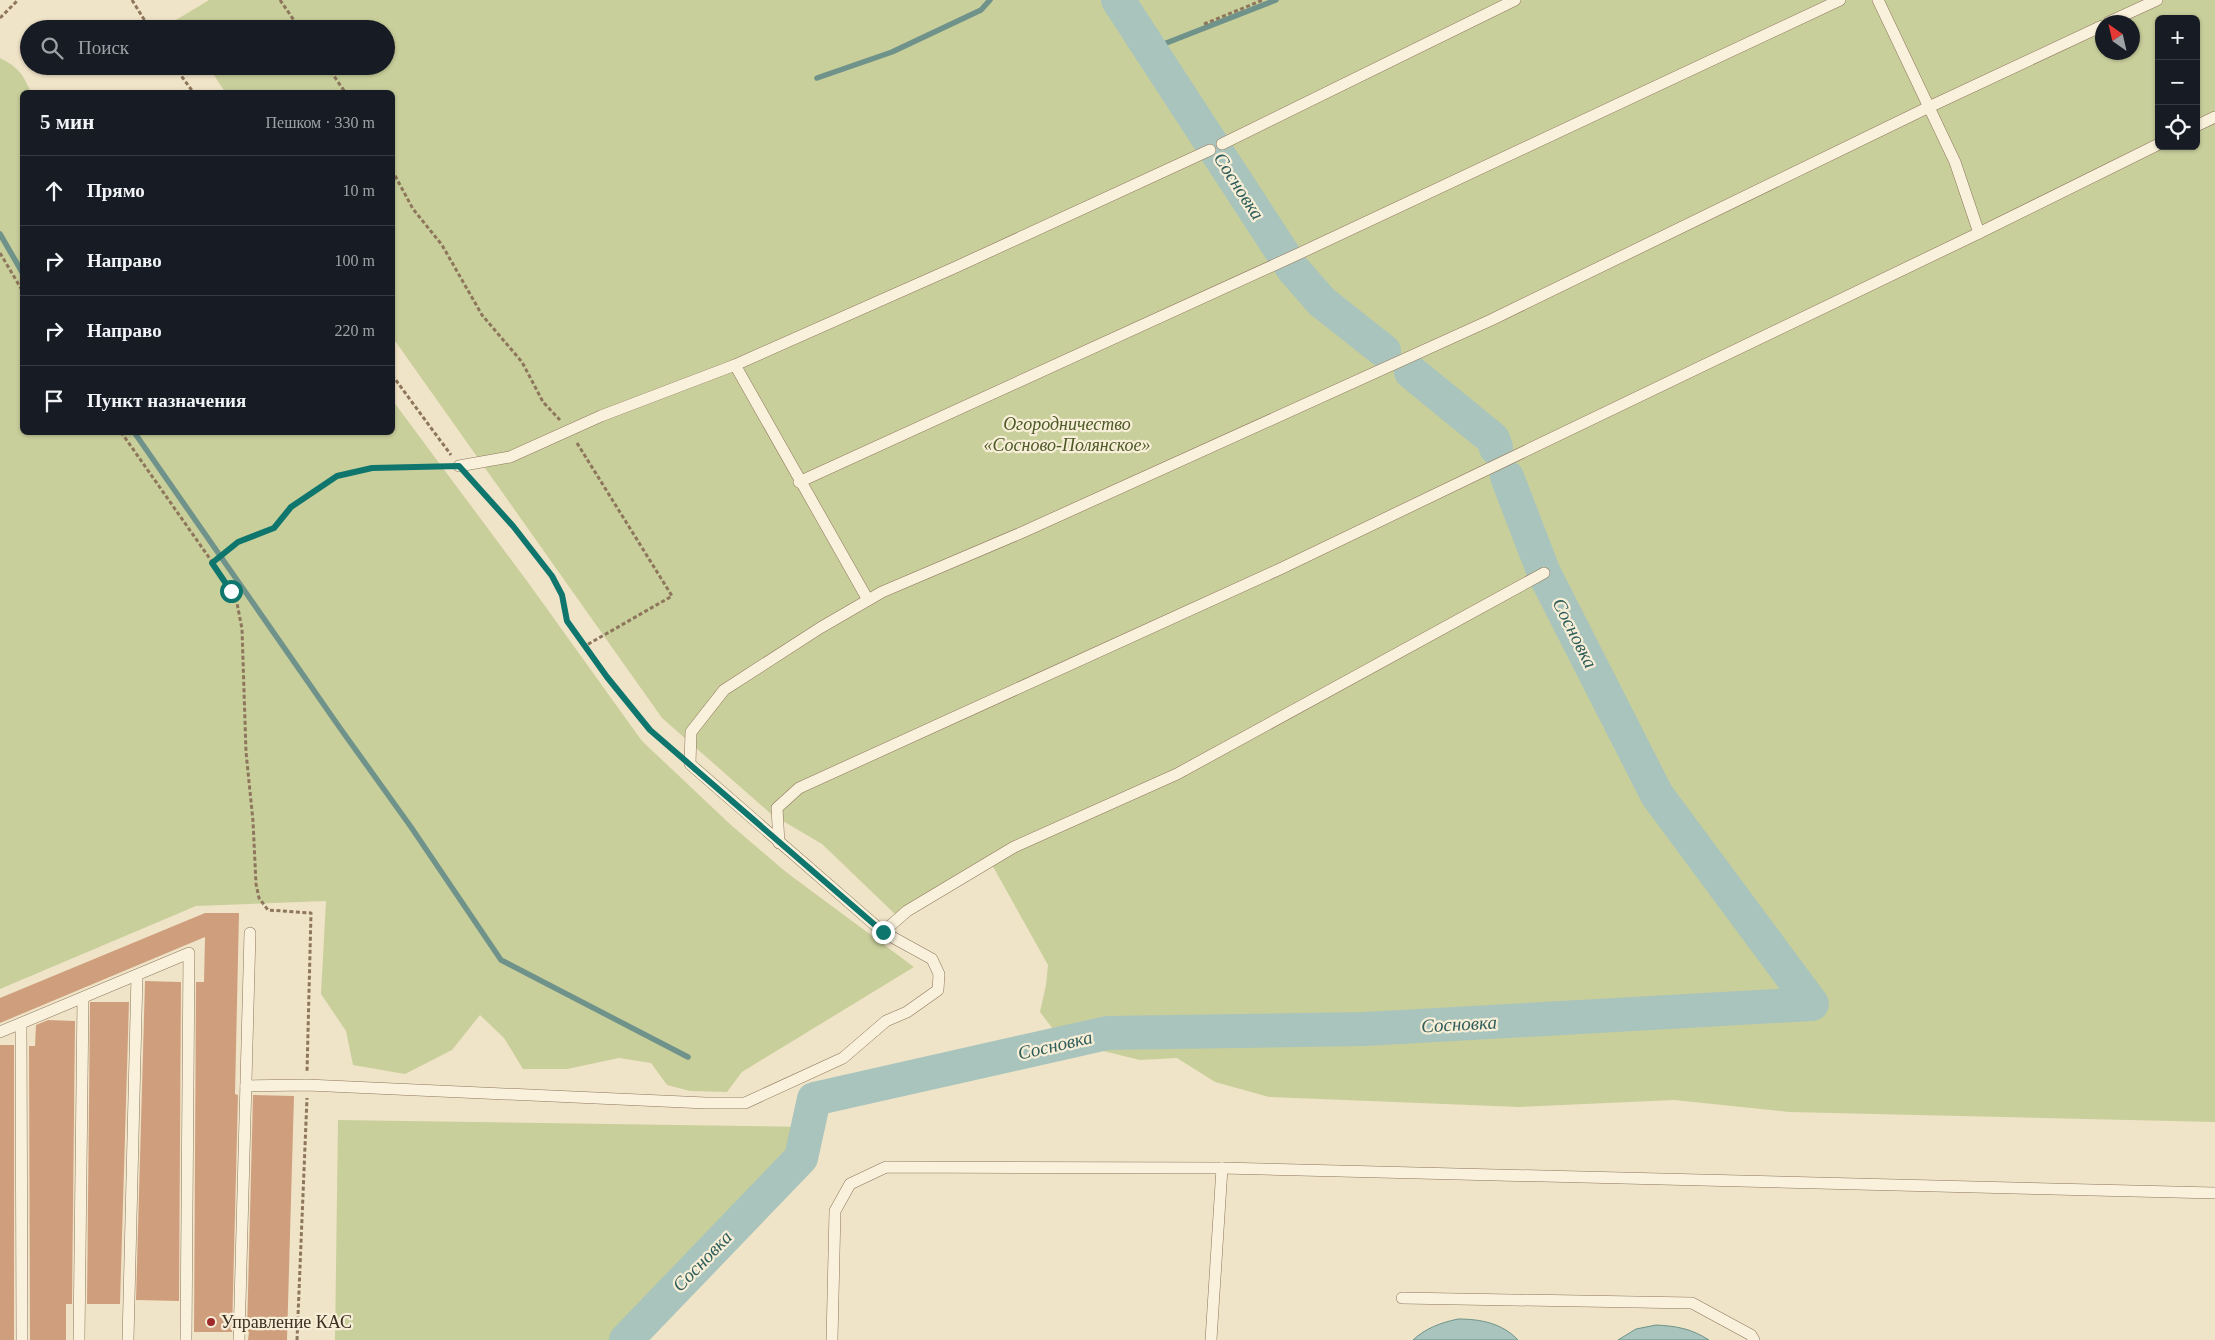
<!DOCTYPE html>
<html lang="ru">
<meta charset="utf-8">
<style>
:root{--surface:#171b24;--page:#20242c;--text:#f1f3f6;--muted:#9ea1a6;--line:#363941}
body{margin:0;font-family:Georgia,serif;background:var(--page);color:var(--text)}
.controls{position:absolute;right:15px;top:15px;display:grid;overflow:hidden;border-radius:8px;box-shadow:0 1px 4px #0004}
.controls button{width:45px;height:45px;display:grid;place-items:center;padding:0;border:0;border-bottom:1px solid var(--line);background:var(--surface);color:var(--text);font:25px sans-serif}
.compass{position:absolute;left:2095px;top:15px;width:45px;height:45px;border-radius:50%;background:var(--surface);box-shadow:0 1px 4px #0004;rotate:326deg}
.stop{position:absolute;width:15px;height:15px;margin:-11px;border:4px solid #0f766e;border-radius:50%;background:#fff}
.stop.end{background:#0f766e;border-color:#fff;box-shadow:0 1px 5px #0008}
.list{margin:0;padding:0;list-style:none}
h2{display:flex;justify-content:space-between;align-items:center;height:65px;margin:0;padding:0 20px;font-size:21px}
h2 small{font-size:16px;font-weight:400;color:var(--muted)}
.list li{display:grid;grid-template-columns:32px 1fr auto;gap:15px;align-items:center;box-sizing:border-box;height:70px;padding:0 20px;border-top:1px solid var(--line)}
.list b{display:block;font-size:19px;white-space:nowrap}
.list em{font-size:16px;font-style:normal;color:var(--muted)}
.icon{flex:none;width:28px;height:28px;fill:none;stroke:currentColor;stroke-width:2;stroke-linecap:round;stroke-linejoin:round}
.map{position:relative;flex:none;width:2215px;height:1340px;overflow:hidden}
.search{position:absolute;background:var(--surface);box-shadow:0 1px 4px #0004;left:20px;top:20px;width:375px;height:55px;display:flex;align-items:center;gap:12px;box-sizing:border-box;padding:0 18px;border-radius:28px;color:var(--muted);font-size:19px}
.panel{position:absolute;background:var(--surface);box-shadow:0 1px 4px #0004;left:20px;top:90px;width:375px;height:345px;border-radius:8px}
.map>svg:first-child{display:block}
</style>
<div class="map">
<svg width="2215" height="1340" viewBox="0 0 2215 1340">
<rect width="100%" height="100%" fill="#f0e4c8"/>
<g fill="#c9cf9b" fill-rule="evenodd">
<path d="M209 0H2215V1122L1789 1112 1674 1100 1519 1107 1269 1097 1215 1082 1177 1058 1140 1060 1062 1041 1040 1012 1046 985 1048 965 991 863 897 916 822 844 771 814 662 718 393 338 392 92H225L208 66H386V29H182L176 20ZM2159 19H2196V146H2159ZM2102 22H2132V52H2102Z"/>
<path d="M0 58C19 68 22 73 31 92H22V432H392L393 401 527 581 642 741 731 825 786 872 914 967 742 1072 727 1092 690 1091 667 1085 651 1063 619 1058 567 1069H523L504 1038 480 1015 452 1050 405 1074 353 1065 346 1031 321 994 326 901 196 906 0 989Z"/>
<polygon points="338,1120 812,1127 609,1340 335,1340"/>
</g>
<g fill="#a9c4bc" stroke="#6f938a">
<path d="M1458 1319C1480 1319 1502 1323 1518 1340H1413C1426 1328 1440 1323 1458 1319Z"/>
<path d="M1656 1325C1677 1326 1692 1329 1709 1340H1618L1636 1329Z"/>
</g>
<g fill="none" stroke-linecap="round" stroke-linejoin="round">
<g stroke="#6f938a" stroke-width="5.5">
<polyline points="1151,49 1276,0"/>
<polyline points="817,78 892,52 981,10 990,0"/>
<polyline points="0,234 22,272"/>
<polyline points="134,432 340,728 411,827 501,960 688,1057"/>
</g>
<g stroke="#a9c4bc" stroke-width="34">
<polyline points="1118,0 1293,269 1322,302 1384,351"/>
<polyline points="1411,372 1493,439 1496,448"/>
<polyline points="626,1340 801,1158 814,1099 1107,1033 1365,1029 1812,1004 1657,795 1544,573 1507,477"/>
</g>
</g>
<g fill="#cf9f7d">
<polygon points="205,913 239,913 235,1094 238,1095 232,1332 194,1332 196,982 204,982 205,937 0,1023 0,998"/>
<polygon points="145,981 181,982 179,1301 136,1300"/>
<polygon points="90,1002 129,1002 120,1304 87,1304"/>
<polygon points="48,1020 75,1021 72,1304 66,1304 66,1340 30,1340 29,1046 35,1046 36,1025"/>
<rect x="0" y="1045" width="14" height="295"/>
<polygon points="253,1095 294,1096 287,1340 248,1340 249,1332 247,1332"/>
</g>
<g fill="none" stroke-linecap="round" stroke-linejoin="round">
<defs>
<g id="lane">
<polyline points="1878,0 1955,162 1979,233"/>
<polyline points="2109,22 2157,0"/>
<polyline points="2196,126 2215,117"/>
<polyline points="1222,144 1515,0"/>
<polyline points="735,365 868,600"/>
<polyline points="459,466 510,457 601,416 735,365 956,267 1210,150"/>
<polyline points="799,482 1296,255 1840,0"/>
<polyline points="779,843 777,808 799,788 1280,569 1979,233 2159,144"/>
<polyline points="883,932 907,911 1014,847 1177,774 1544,573"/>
<polyline points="21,1024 22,1340"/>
<polyline points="0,1032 189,953 186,1340"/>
<polyline points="246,1086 307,1085 706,1103 745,1103 843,1058 886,1021 907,1012 938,990 939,974 932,959 883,932 690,764 691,732 724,690 820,628 882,592 1023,532 1491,320 1929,107 2102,26"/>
<polyline points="1402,1298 1692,1303 1751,1335 1754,1340"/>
<polyline points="79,1340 83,998"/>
<polyline points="128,1340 137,975"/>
<polyline points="239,1340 250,933"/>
<polyline points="832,1340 835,1211 850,1184 886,1167 1222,1168 2215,1193"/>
<polyline points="1211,1340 1222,1168"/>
</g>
</defs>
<use href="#lane" stroke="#8d765c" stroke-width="12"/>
<g stroke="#8d765c" stroke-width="3" stroke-dasharray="4 2.5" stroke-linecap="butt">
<polyline points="132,0 150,29"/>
<polyline points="280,0 300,29"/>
<polyline points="0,18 18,0"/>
<polyline points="1204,24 1263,0"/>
<polyline points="174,66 193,92"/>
<polyline points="327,66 345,92"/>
<polyline points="392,170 413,209 442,245 482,315 522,362 543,402 560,420"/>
<polyline points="0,253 22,290"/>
<polyline points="392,375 451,455"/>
<polyline points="121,432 222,576 237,603 242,629 246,752 253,821 256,884 259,898 268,910 311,913 307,1072"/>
<polyline points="577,443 672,596 585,646"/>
<polyline points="471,479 513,526 552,576 562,595 567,621 607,677 650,730 676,753"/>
<polyline points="212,563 237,542 274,528 291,507 337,476 372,468 446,467"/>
<polyline points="297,1340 307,1098"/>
</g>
<use href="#lane" stroke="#faf1dc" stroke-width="11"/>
</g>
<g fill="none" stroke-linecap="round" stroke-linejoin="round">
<polyline stroke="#0f766e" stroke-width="6" points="231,591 212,563 238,542 274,528 291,507 337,476 372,468 459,466 513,526 552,576 562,595 567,621 607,677 650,730 883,932"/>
</g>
<circle fill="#9e2a2b" stroke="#f7eed8" stroke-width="2" cx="211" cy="1322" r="5"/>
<g text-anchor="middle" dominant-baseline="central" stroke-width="4.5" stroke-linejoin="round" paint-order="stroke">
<g font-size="18" font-style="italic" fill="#4d5a26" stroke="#f7eed8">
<text x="1067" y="424">Огородничество<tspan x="1067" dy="21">«Сосново-Полянское»</tspan></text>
</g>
<g font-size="18" fill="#3d2e20" stroke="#f7eed8" text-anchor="start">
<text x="221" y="1322">Управление КАС</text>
</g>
<g font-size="19" font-style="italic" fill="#2f5d5a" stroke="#f7eed8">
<text transform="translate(1239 186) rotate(57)">Сосновка</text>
<text transform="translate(1575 633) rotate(63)">Сосновка</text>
<text transform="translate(1459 1024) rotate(-3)">Сосновка</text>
<text transform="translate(1055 1045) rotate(-13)">Сосновка</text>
<text transform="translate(702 1261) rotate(-46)">Сосновка</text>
</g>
</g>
</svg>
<div class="controls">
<button>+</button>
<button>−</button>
<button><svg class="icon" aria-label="locate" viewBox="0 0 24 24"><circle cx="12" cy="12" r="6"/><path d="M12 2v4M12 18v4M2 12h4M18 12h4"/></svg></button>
</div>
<svg class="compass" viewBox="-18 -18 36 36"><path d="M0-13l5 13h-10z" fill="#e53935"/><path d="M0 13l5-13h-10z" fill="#9ea1a6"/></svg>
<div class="stop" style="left:231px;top:591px"></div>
<div class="stop end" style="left:883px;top:932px"></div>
<div class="search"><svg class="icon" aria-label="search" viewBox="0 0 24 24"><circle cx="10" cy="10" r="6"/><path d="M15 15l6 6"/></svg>Поиск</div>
<section class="panel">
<h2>5 мин<small>Пешком · 330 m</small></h2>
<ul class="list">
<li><svg class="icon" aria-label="ahead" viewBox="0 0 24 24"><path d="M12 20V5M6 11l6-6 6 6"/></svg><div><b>Прямо</b></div><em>10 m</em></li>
<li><svg class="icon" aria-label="right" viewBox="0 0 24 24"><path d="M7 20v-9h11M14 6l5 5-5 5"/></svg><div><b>Направо</b></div><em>100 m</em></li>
<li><svg class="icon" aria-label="right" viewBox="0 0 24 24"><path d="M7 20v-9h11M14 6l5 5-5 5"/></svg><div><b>Направо</b></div><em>220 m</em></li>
<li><svg class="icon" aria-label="arrive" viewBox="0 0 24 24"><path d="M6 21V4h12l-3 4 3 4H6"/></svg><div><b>Пункт назначения</b></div></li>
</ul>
</section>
</div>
